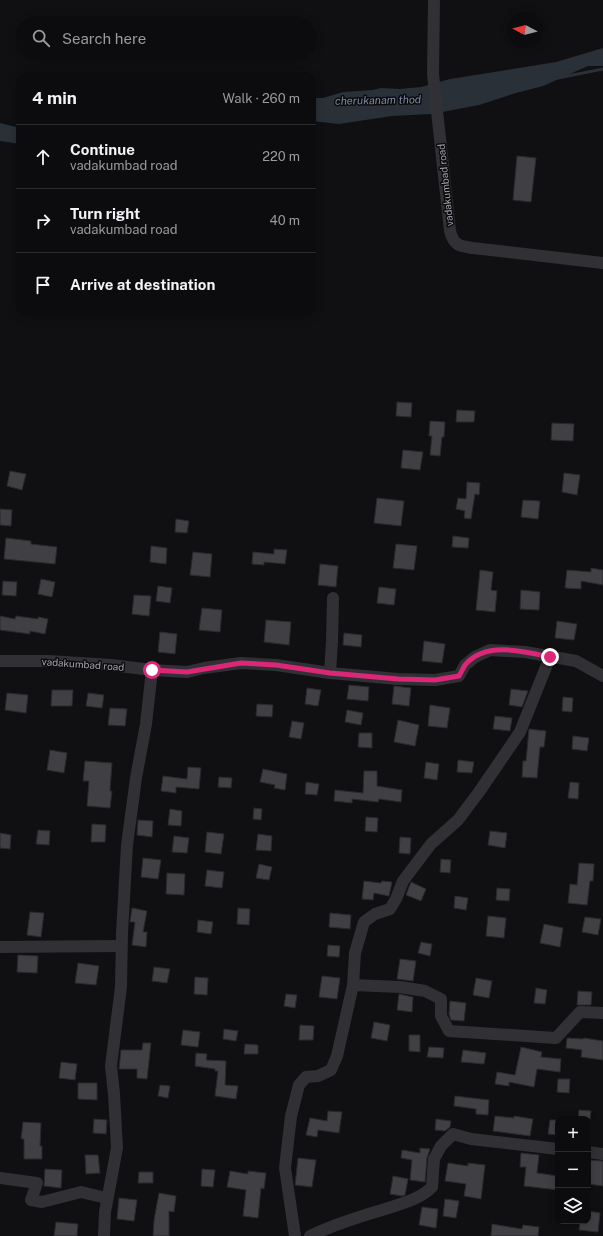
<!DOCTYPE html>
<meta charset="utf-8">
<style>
:root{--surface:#0c0b0d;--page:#1a191b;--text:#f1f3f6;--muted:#9a9b9d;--line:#2c2b2e}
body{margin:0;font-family:"Public Sans",sans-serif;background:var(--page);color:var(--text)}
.controls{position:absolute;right:12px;bottom:12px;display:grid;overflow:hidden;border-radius:8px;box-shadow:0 2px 10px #0003}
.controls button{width:36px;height:36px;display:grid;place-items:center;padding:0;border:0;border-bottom:1px solid var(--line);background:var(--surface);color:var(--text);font:20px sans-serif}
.compass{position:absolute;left:507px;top:12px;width:36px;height:36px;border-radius:50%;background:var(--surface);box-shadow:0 2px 10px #0003;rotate:277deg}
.stop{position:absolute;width:12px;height:12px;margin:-9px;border:3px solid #db2777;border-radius:50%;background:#fff}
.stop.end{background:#db2777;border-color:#fff;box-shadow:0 1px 4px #0008}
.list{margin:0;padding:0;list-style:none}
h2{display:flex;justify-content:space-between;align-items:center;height:52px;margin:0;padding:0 16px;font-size:17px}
h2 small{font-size:13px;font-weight:400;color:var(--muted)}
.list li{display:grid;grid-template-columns:26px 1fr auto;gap:12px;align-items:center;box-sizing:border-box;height:64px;padding:0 16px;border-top:1px solid var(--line)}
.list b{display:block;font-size:15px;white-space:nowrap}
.list p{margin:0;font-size:13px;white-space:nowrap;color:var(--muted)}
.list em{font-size:13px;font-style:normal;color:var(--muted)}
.icon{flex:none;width:22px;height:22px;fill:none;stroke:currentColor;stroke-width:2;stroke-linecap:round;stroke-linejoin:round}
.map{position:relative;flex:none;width:603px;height:1236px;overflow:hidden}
.search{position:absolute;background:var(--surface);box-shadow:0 2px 10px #0003;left:16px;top:16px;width:300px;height:44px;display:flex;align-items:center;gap:10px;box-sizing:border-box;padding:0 14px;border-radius:22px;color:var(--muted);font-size:15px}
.panel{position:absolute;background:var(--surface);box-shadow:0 2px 10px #0003;left:16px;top:72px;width:300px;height:244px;border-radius:12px}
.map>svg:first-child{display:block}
</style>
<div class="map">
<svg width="603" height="1236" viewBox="0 0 603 1236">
<rect width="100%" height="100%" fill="#100f11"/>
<g fill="#2a3038">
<polygon points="603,48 603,66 588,66 543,86 516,93 479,105 432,114 392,116 339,124 312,121 312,98 323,98 343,92 372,90 381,88 400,89 421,87 450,79 556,62"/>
<polygon points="0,123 20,128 20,144 0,141"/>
</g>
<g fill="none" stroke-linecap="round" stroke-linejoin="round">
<polyline stroke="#2a3038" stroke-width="3" points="558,78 603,69"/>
</g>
<g fill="#3f3f44" stroke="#2a2a2c">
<polygon points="517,156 536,158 531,202 513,200"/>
<polygon points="397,402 412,403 411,417 396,416"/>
<polygon points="457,410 475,411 474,422 456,422"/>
<polygon points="430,421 445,422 444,437 442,437 440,456 430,455 432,436 429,436"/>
<polygon points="552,423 574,424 573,441 551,440"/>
<polygon points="403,450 423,452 420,470 401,468"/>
<polygon points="10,471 26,474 22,490 7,486"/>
<polygon points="564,473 580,475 577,495 562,492"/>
<polygon points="467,482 480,483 479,495 475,494 471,519 464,518 465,511 456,509 458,498 466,499"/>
<polygon points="377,498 404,501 401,526 374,523"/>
<polygon points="523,500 540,501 538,519 521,517"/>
<polygon points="0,509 12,510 11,526 0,525"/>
<polygon points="176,519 189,521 187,533 175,532"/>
<polygon points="453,536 469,538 468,548 452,547"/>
<polygon points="6,538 31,541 31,544 57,547 55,564 4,559"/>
<polygon points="396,544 417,546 414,570 393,568"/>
<polygon points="151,546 167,548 166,564 150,562"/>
<polygon points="274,549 287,550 285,564 264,562 264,565 252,564 253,552 274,554"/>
<polygon points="193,552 212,554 210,577 190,575"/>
<polygon points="320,564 338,566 336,587 318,585"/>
<polygon points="591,568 603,570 603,585 581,581 581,589 565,588 567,570 591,572"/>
<polygon points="480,570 493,572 491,590 497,591 495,612 476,610"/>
<polygon points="41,579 55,582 52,597 38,594"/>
<polygon points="3,581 17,582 16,596 2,595"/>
<polygon points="158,586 172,588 170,603 156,601"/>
<polygon points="379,587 396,589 394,605 377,603"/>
<polygon points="521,590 540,592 539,610 520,609"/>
<polygon points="134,595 151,596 149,616 132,614"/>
<polygon points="202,608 222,610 220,632 199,630"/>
<polygon points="0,616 15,619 16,616 38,619 38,617 48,619 45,634 30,631 30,634 0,630"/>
<polygon points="266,620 291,622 289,645 264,642"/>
<polygon points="557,621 577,624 574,640 555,638"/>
<polygon points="160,632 177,634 175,654 158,652"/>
<polygon points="344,633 362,635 361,647 343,645"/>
<polygon points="424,641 445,644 442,663 422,661"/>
<polygon points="349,685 369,687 368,701 347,699"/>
<polygon points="394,686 411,688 409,706 392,704"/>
<polygon points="307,688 321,690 318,706 305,704"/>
<polygon points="511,689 528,691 522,707 509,705"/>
<polygon points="52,690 73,690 72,706 51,706"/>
<polygon points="7,693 28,695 26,713 5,710"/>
<polygon points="88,693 104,695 102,708 86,706"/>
<polygon points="563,697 573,698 572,712 562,711"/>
<polygon points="257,704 273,705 272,717 256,716"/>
<polygon points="430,705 450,708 447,728 428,726"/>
<polygon points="110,708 127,709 125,726 108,725"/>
<polygon points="347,710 363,713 361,725 345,722"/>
<polygon points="495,716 512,718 510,731 493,729"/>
<polygon points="398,720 419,725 415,746 394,742"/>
<polygon points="292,721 304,723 301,739 289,737"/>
<polygon points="529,729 546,731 544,747 540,747 537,778 522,777 523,761 526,761"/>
<polygon points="359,733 372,733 372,748 358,747"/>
<polygon points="573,736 589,738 587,751 572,749"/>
<polygon points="50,750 67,753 64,773 47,770"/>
<polygon points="458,760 474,762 472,773 457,772"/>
<polygon points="85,761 112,763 110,791 112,791 110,808 87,806 89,781 83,781"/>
<polygon points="426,762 439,764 437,780 424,778"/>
<polygon points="188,767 201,768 199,789 176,787 176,793 161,791 163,776 187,779"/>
<polygon points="263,769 287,774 285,790 274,788 275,785 260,782"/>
<polygon points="364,771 377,771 377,786 402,790 401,802 379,799 378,802 352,799 352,803 334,801 335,790 363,793"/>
<polygon points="219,777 232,778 231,788 218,787"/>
<polygon points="306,782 319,784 317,795 305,794"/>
<polygon points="570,782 579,783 578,799 568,798"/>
<polygon points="254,808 262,809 261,820 253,819"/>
<polygon points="170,809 182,811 181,826 168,825"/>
<polygon points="366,817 378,818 377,832 365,831"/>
<polygon points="138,820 153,821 152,837 137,835"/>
<polygon points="92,824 106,825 105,842 91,842"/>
<polygon points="38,830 50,831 49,845 36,844"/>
<polygon points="490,831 507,833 505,848 488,845"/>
<polygon points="207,832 224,834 221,854 205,852"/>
<polygon points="0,833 11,835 10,849 0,848"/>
<polygon points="258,834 272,836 271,851 256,850"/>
<polygon points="174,836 189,838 187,853 172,852"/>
<polygon points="400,837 411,838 410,854 399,853"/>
<polygon points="143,858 161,860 158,879 141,877"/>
<polygon points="441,859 451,860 450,873 440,872"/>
<polygon points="579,863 594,864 593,881 590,881 587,905 568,903 570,884 577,885"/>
<polygon points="259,864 272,867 269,880 256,878"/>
<polygon points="207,870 224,872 222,888 205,886"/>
<polygon points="167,873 185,874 184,895 166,894"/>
<polygon points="364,881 381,883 382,881 392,882 389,896 374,893 373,900 362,899"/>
<polygon points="411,882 426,889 421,901 406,895"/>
<polygon points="497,888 510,889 509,901 496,900"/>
<polygon points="455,896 468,898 466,910 454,908"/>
<polygon points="132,908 147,911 143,932 147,932 146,947 132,945 135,922 130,922"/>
<polygon points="238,908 250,909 249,925 237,924"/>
<polygon points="30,912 44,913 41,937 27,935"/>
<polygon points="330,913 351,915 350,929 329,927"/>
<polygon points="488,916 506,918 504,938 486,936"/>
<polygon points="585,917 601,919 598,935 582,932"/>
<polygon points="198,920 213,922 211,934 197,932"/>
<polygon points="544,924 563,928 560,947 540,943"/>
<polygon points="421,942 432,944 430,956 418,953"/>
<polygon points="328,945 340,946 339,957 327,956"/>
<polygon points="18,955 38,956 37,973 17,972"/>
<polygon points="400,959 416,961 413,981 397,979"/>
<polygon points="78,963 99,966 96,985 75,983"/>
<polygon points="154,967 170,969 167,983 152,981"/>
<polygon points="322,976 340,978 337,999 319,997"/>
<polygon points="195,977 208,978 207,995 194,994"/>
<polygon points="476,978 492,981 489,998 473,995"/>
<polygon points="536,988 547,990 545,1004 534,1003"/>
<polygon points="578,991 592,992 591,1005 577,1005"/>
<polygon points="286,994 297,995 295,1008 284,1006"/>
<polygon points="399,994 413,997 412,1012 397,1010"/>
<polygon points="450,1001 466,1003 464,1021 451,1020 449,1014"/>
<polygon points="374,1022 390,1025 387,1041 371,1038"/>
<polygon points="300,1025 314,1026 313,1040 299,1040"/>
<polygon points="224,1029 238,1031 236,1041 223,1039"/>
<polygon points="183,1030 200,1032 198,1047 181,1045"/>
<polygon points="409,1035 420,1035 420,1052 409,1051"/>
<polygon points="567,1038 583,1039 584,1038 603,1041 603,1060 581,1057 582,1050 566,1048"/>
<polygon points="143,1043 151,1043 147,1079 137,1078 137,1069 119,1069 121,1050 142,1050"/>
<polygon points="245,1044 258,1045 258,1054 244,1054"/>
<polygon points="429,1047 444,1048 443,1058 427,1057"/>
<polygon points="521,1047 542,1052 541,1057 561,1059 560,1072 537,1069 534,1087 509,1082 509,1086 495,1084 497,1072 515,1075"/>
<polygon points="463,1050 486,1053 484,1064 461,1062"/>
<polygon points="196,1053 207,1054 206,1060 226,1061 225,1085 238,1086 236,1099 215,1096 218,1071 215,1071 215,1069 195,1066"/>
<polygon points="61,1062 77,1064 75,1080 59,1078"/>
<polygon points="558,1079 570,1079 569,1093 557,1092"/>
<polygon points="78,1083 97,1083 97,1100 78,1099"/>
<polygon points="160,1085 170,1086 168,1098 158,1096"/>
<polygon points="455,1096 489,1100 488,1115 476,1114 476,1109 454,1106"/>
<polygon points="579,1110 591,1111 590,1119 578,1119"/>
<polygon points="328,1111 342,1112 339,1133 318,1130 317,1137 306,1135 310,1118 327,1121"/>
<polygon points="495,1116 514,1118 514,1116 533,1119 530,1136 493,1131"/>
<polygon points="94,1119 107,1120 106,1134 93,1133"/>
<polygon points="436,1119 451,1121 450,1127 445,1131 435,1130"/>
<polygon points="550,1120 558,1120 558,1135 548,1134"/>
<polygon points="23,1122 41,1123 40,1146 42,1146 42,1159 24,1159 24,1139 21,1139"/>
<polygon points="420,1148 430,1149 427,1158 425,1182 410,1180 412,1160 401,1158 402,1150 420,1153"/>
<polygon points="521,1153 539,1155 537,1173 558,1176 558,1190 524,1186 526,1167 520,1167"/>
<polygon points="85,1155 98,1155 100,1173 86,1174"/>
<polygon points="298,1158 316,1160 312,1187 295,1185"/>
<polygon points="588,1160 603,1161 603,1186 588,1184"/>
<polygon points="448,1163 468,1166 468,1163 485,1165 481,1199 464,1196 466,1184 445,1181"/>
<polygon points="45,1169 62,1170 61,1188 44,1186"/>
<polygon points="202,1169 215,1170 213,1187 201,1186"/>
<polygon points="230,1171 248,1174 248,1171 266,1173 264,1189 261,1188 258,1218 243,1216 246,1190 227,1187"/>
<polygon points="139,1172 153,1172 153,1183 138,1183"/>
<polygon points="393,1176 408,1179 405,1195 402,1196 390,1194"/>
<polygon points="159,1193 176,1196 174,1212 169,1211 169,1236 153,1236 154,1220"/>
<polygon points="119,1198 137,1200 134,1221 117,1219"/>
<polygon points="445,1199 459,1201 456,1218 443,1216"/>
<polygon points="422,1207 438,1209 436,1228 419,1225"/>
<polygon points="588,1211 600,1213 598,1232 579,1230 580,1221 588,1221"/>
<polygon points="56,1222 78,1224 77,1236 54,1236"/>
<polygon points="492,1224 522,1229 523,1225 539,1227 538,1236 491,1236"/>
</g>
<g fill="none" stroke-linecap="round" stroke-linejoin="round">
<g stroke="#313135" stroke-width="12">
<path d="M434 0 433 74 450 231C454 246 459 246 473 248L603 263"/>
<polyline points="0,661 49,661 111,665 152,670 187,672 204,668 241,663 276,665 330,673 398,679 435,680 459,676 465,665 475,657 490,650 525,652 576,661 603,676"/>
<polyline points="330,673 332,641 333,598"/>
<polyline points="0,947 121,946"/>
<polyline points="353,985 400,987 425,991 441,999 441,1016 449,1031 556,1038 580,1012 603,1013"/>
<polyline points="588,1152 603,1154"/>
<polyline points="0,1178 37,1183 31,1200 42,1202 81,1192 102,1197"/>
<polyline points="104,1236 105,1212 117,1148 114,1094 111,1066 121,987 122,933 127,845 136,778 146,724 152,670"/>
<polyline points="295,1236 285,1168 291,1116 299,1085 306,1077 318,1076 331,1070 337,1056 353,985 355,953 364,922 375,914 390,909 396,899 403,881 431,844 458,820 479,792 520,732 550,657"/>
<path d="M310 1236C333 1225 358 1217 382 1210 400 1204 419 1200 432 1187L434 1159 441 1146 453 1134 471 1139 558 1149"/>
</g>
</g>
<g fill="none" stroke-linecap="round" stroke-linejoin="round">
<path stroke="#db2777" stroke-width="5" d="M152 670 187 672 241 663 276 665 330 673 398 679 435 680 459 676C461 673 463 668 465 665 485 641 523 651 550 657"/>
</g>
<g text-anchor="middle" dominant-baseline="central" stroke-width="3" stroke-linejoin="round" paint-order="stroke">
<g font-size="10" fill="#a2a4b0" stroke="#0b0b0c">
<text transform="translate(445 185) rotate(-96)">vadakumbad road</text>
<text transform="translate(83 664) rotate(4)">vadakumbad road</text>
</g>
<g font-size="11" font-style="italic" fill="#7b8caa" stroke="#0b0b0c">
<text transform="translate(378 100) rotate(-1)">cherukanam thod</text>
</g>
</g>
</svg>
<div class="controls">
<button>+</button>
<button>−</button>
<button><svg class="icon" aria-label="layers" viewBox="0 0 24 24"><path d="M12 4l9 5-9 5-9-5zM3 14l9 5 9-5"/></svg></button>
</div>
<svg class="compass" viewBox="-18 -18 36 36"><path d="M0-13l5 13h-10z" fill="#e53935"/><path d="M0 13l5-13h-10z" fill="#9a9b9d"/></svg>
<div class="stop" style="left:152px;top:670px"></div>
<div class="stop end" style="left:550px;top:657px"></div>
<div class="search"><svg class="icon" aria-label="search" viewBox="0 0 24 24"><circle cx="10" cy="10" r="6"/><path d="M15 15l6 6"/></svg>Search here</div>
<section class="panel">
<h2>4 min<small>Walk · 260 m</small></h2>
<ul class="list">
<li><svg class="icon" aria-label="ahead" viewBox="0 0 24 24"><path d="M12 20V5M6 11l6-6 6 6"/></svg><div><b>Continue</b><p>vadakumbad road</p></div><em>220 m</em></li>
<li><svg class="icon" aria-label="right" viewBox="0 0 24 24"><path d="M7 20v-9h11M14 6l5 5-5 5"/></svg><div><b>Turn right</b><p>vadakumbad road</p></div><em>40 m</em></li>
<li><svg class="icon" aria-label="arrive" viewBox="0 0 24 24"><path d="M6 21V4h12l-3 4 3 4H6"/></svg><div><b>Arrive at destination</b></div></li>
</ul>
</section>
</div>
